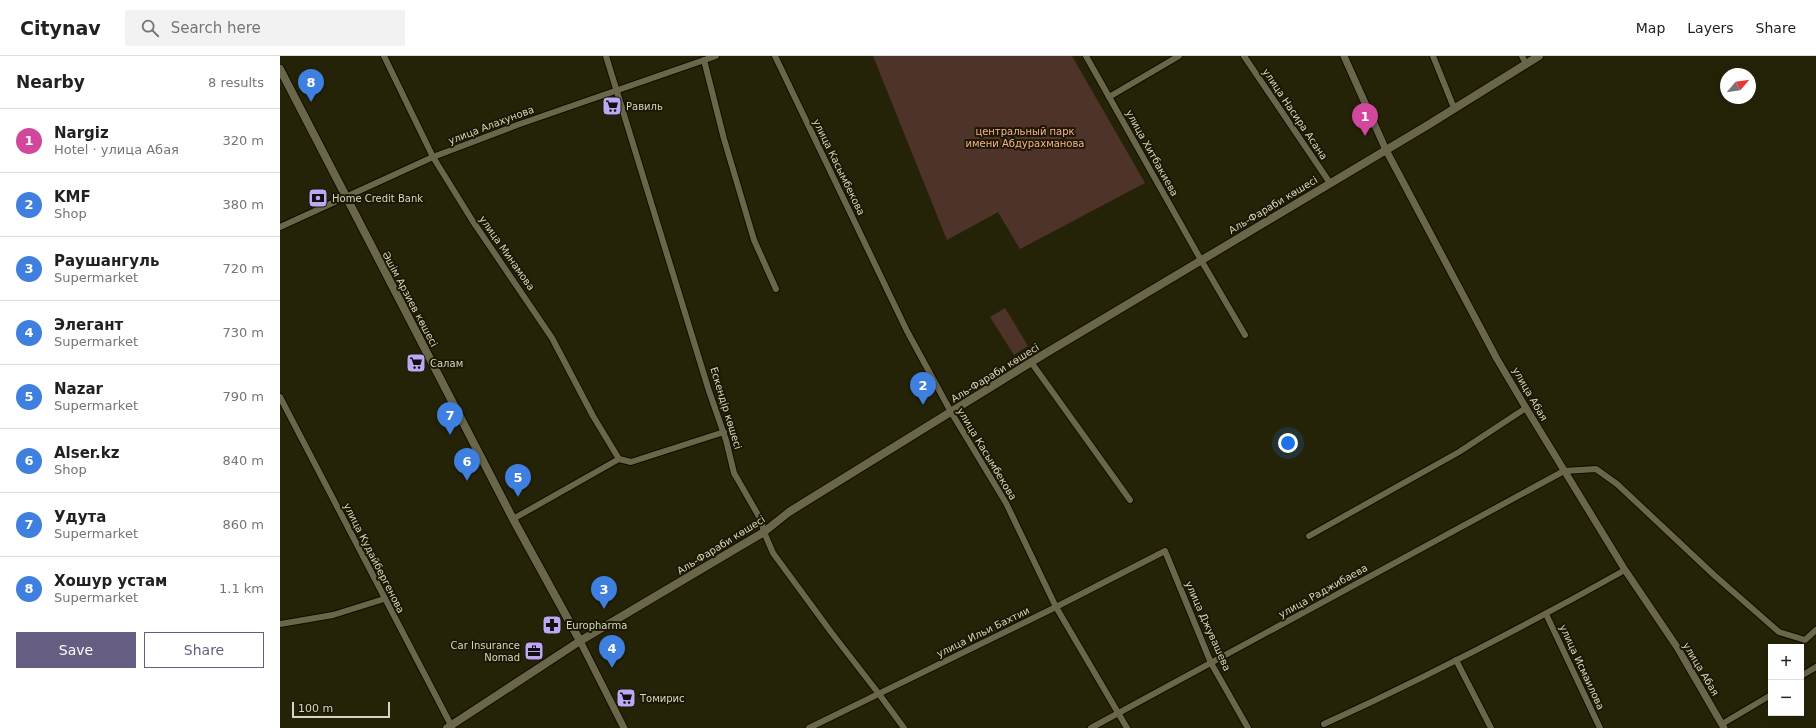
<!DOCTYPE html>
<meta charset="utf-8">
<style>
:root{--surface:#fff;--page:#f2f2f2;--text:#202124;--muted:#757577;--line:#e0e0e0;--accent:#665e82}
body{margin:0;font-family:"DejaVu Sans",sans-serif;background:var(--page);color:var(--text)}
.controls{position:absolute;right:12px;bottom:12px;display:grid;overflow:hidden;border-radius:0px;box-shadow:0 2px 10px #0003}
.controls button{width:36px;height:36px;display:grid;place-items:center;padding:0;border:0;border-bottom:1px solid var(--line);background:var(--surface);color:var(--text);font:20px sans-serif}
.compass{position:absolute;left:1440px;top:12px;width:36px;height:36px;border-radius:50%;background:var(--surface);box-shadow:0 2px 10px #0003;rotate:61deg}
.scale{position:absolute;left:12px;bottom:10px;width:98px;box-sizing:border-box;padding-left:4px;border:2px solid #d6d5c5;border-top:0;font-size:11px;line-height:14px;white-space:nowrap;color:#d6d5c5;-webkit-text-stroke:3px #1c1901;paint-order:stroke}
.you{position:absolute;left:1008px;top:387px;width:14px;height:14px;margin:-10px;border:3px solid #fff;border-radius:50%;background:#1a73e8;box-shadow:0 0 0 6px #1a73e833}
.badge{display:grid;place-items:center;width:26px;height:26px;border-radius:50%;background:var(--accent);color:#fff;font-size:13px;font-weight:700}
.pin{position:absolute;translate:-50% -33px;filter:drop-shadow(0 1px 2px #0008)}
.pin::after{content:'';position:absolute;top:21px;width:14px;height:12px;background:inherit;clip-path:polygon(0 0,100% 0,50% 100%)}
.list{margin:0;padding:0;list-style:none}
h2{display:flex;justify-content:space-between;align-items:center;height:52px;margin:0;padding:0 16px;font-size:17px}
h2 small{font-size:13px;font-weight:400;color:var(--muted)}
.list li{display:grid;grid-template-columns:26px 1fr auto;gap:12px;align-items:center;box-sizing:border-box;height:64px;padding:0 16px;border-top:1px solid var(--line)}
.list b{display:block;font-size:15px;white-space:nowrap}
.list p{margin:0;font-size:13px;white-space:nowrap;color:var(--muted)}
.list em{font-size:13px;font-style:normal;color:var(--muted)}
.actions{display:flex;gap:8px;padding:12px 16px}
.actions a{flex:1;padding:9px 0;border:1px solid var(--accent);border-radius:0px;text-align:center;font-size:14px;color:var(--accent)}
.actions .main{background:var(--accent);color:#fff}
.icon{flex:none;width:22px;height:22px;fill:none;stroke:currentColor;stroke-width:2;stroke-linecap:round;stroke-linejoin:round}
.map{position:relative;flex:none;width:1536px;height:672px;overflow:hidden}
header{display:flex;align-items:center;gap:24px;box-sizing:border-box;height:56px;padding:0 20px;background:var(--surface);border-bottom:1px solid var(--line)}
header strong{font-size:19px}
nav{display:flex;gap:22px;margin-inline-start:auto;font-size:14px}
.search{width:280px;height:36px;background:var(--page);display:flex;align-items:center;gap:10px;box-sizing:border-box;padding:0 14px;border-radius:0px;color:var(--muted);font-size:15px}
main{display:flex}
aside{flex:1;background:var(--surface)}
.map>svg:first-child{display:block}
</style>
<header>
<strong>Citynav</strong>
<div class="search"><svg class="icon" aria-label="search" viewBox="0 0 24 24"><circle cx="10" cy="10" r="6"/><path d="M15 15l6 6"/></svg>Search here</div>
<nav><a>Map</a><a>Layers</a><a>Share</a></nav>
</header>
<main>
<aside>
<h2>Nearby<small>8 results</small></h2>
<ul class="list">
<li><span class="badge" style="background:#d1479c">1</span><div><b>Nargiz</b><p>Hotel · улица Абая</p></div><em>320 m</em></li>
<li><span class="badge" style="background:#3f7fe0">2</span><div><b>KMF</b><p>Shop</p></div><em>380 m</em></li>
<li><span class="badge" style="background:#3f7fe0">3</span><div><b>Раушангуль</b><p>Supermarket</p></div><em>720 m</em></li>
<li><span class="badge" style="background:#3f7fe0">4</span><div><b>Элегант</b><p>Supermarket</p></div><em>730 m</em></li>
<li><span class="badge" style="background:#3f7fe0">5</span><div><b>Nazar</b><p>Supermarket</p></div><em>790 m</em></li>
<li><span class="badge" style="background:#3f7fe0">6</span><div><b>Alser.kz</b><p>Shop</p></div><em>840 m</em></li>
<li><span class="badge" style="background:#3f7fe0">7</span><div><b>Удута</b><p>Supermarket</p></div><em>860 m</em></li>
<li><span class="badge" style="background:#3f7fe0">8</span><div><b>Хошур устам</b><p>Supermarket</p></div><em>1.1 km</em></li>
</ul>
<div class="actions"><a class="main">Save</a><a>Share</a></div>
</aside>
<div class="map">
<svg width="1536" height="672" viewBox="0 0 1536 672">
<rect width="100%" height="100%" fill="#252307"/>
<g fill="#4e332b">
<polygon points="593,0 792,0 865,127 740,193 718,156 667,184"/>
<polygon points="725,252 748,290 734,299 710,261"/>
</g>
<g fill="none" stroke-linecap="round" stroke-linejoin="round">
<defs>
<g id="minor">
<polyline points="104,0 153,101 192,164 272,282 313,360 339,403"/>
<polyline points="326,0 429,335 446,384 454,417 481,464 484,476 493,497 551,576 599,638 624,672"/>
<polyline points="495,0 627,275 671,356 726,447 776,551 847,672"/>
<polyline points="806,0 921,204 965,279"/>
<polyline points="964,0 1050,127"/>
<polyline points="1153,0 1174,52"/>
<polyline points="1242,0 1246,8"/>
<polyline points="424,4 444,83 474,184 496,233"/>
<polyline points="829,41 899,0"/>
<polyline points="0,171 153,101 237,69 436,0"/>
<polyline points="751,306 850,444"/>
<polyline points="0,341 172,671"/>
<polyline points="233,463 339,403 351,406 444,376"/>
<polyline points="1029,480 1179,396 1246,352"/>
<polyline points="1266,558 1320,672"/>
<polyline points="0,568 53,559 104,543"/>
<polyline points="1176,604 1211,672"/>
<polyline points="1521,620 1536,611"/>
<path d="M1044 668C1147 621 1247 569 1345 514"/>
<polyline points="1442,668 1491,639"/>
<polyline points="529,672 776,551 885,495 931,607 968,672"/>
<polyline points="811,672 1284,415 1316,413 1337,428 1434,519 1499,576 1525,584 1536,574"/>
</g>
<g id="tertiary">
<polyline points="1064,0 1106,94 1217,303 1246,352 1345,514 1397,591 1444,672"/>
<polyline points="300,585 344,672"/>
</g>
<g id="secondary">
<polyline points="0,13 233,463 300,585"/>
<polyline points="167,672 300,585 484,476 509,456 766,297 1148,69 1259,0"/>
</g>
</defs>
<use href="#minor" stroke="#0f0c00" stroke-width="8"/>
<use href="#tertiary" stroke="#0f0c00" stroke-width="9"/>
<use href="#secondary" stroke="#0f0c00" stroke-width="10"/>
<use href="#minor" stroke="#69664a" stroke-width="6"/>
<use href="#tertiary" stroke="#69664a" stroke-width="7"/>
<use href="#secondary" stroke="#69664a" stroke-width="8"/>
</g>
<defs>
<symbol id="supermarket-square" viewBox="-11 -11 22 22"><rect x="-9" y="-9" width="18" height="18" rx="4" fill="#bca9f5" stroke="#1c1901"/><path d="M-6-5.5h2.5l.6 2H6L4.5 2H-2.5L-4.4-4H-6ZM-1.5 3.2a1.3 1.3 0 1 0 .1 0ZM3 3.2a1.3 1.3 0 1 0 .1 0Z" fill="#111"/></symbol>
<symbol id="bank-square" viewBox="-11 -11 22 22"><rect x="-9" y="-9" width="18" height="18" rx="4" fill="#bca9f5" stroke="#1c1901"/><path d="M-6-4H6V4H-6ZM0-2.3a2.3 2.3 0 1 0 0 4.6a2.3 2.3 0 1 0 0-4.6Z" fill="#111"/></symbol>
<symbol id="pharmacy-square" viewBox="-11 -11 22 22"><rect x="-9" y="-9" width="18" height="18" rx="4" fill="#bca9f5" stroke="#1c1901"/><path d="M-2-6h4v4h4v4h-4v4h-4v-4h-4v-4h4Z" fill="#111"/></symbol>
<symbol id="office-square" viewBox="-11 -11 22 22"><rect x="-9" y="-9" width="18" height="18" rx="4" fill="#bca9f5" stroke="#1c1901"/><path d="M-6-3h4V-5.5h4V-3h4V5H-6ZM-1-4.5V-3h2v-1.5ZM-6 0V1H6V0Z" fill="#111"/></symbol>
</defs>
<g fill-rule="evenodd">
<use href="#supermarket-square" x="321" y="39" width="22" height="22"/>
<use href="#bank-square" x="27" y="131" width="22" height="22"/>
<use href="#supermarket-square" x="125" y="296" width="22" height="22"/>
<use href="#pharmacy-square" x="261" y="558" width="22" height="22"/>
<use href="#office-square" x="243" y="584" width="22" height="22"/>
<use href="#supermarket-square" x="335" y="631" width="22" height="22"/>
</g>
<g text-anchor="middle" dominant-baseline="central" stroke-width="4" stroke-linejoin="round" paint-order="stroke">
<g font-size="10" fill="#d6d5c5" stroke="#1c1901" text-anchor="start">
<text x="346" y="50">Равиль</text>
<text x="52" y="142">Home Credit Bank</text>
<text x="150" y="307">Салам</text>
<text x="286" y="569">Europharma</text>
<text x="240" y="589" text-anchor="end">Car Insurance<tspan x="240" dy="12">Nomad</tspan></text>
<text x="360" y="642">Томирис</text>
</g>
<g font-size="10" fill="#d6d5c5" stroke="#1c1901">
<text transform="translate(1015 58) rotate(56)">улица Насира Асана</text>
<text transform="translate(211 69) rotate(-21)">улица Алахунова</text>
<text transform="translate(872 97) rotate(61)">улица Хитбакиева</text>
<text transform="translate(559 111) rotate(64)">улица Касымбекова</text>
<text transform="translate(993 149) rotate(-31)">Аль-Фараби көшесі</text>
<text transform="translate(227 197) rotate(55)">улица Минамова</text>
<text transform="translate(130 243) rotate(62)">Әшім Арзиев көшесі</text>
<text transform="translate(715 317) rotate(-32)">Аль-Фараби көшесі</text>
<text transform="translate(1250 338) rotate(60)">улица Абая</text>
<text transform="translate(446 352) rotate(73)">Ескендір көшесі</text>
<text transform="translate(707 398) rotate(59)">улица Касымбекова</text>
<text transform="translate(441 489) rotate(-32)">Аль-Фараби көшесі</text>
<text transform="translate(94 502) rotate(63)">улица Кудайбергенова</text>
<text transform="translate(1043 535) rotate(-29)">улица Раджибаева</text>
<text transform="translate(928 570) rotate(66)">улица Джувашева</text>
<text transform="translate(703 576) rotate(-26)">улица Ильи Бахтии</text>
<text transform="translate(1302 611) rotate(65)">улица Исмаилова</text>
<text transform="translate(1421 613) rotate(59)">улица Абая</text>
</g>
<g font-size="10" fill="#f9ad97" stroke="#1c1901">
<text x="745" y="75">центральный парк<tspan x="745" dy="12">имени Абдурахманова</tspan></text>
</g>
</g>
</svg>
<div class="controls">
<button>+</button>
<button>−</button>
</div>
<svg class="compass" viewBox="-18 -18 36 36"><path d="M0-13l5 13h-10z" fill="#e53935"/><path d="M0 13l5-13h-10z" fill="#757577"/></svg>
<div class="scale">100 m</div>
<div class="you"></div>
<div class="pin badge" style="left:1085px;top:80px;background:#d1479c">1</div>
<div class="pin badge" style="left:643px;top:349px;background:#3f7fe0">2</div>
<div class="pin badge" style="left:324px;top:553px;background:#3f7fe0">3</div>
<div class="pin badge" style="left:332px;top:612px;background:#3f7fe0">4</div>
<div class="pin badge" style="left:238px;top:441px;background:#3f7fe0">5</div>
<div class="pin badge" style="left:187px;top:425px;background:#3f7fe0">6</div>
<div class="pin badge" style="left:170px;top:379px;background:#3f7fe0">7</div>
<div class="pin badge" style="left:31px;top:46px;background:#3f7fe0">8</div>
</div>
</main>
